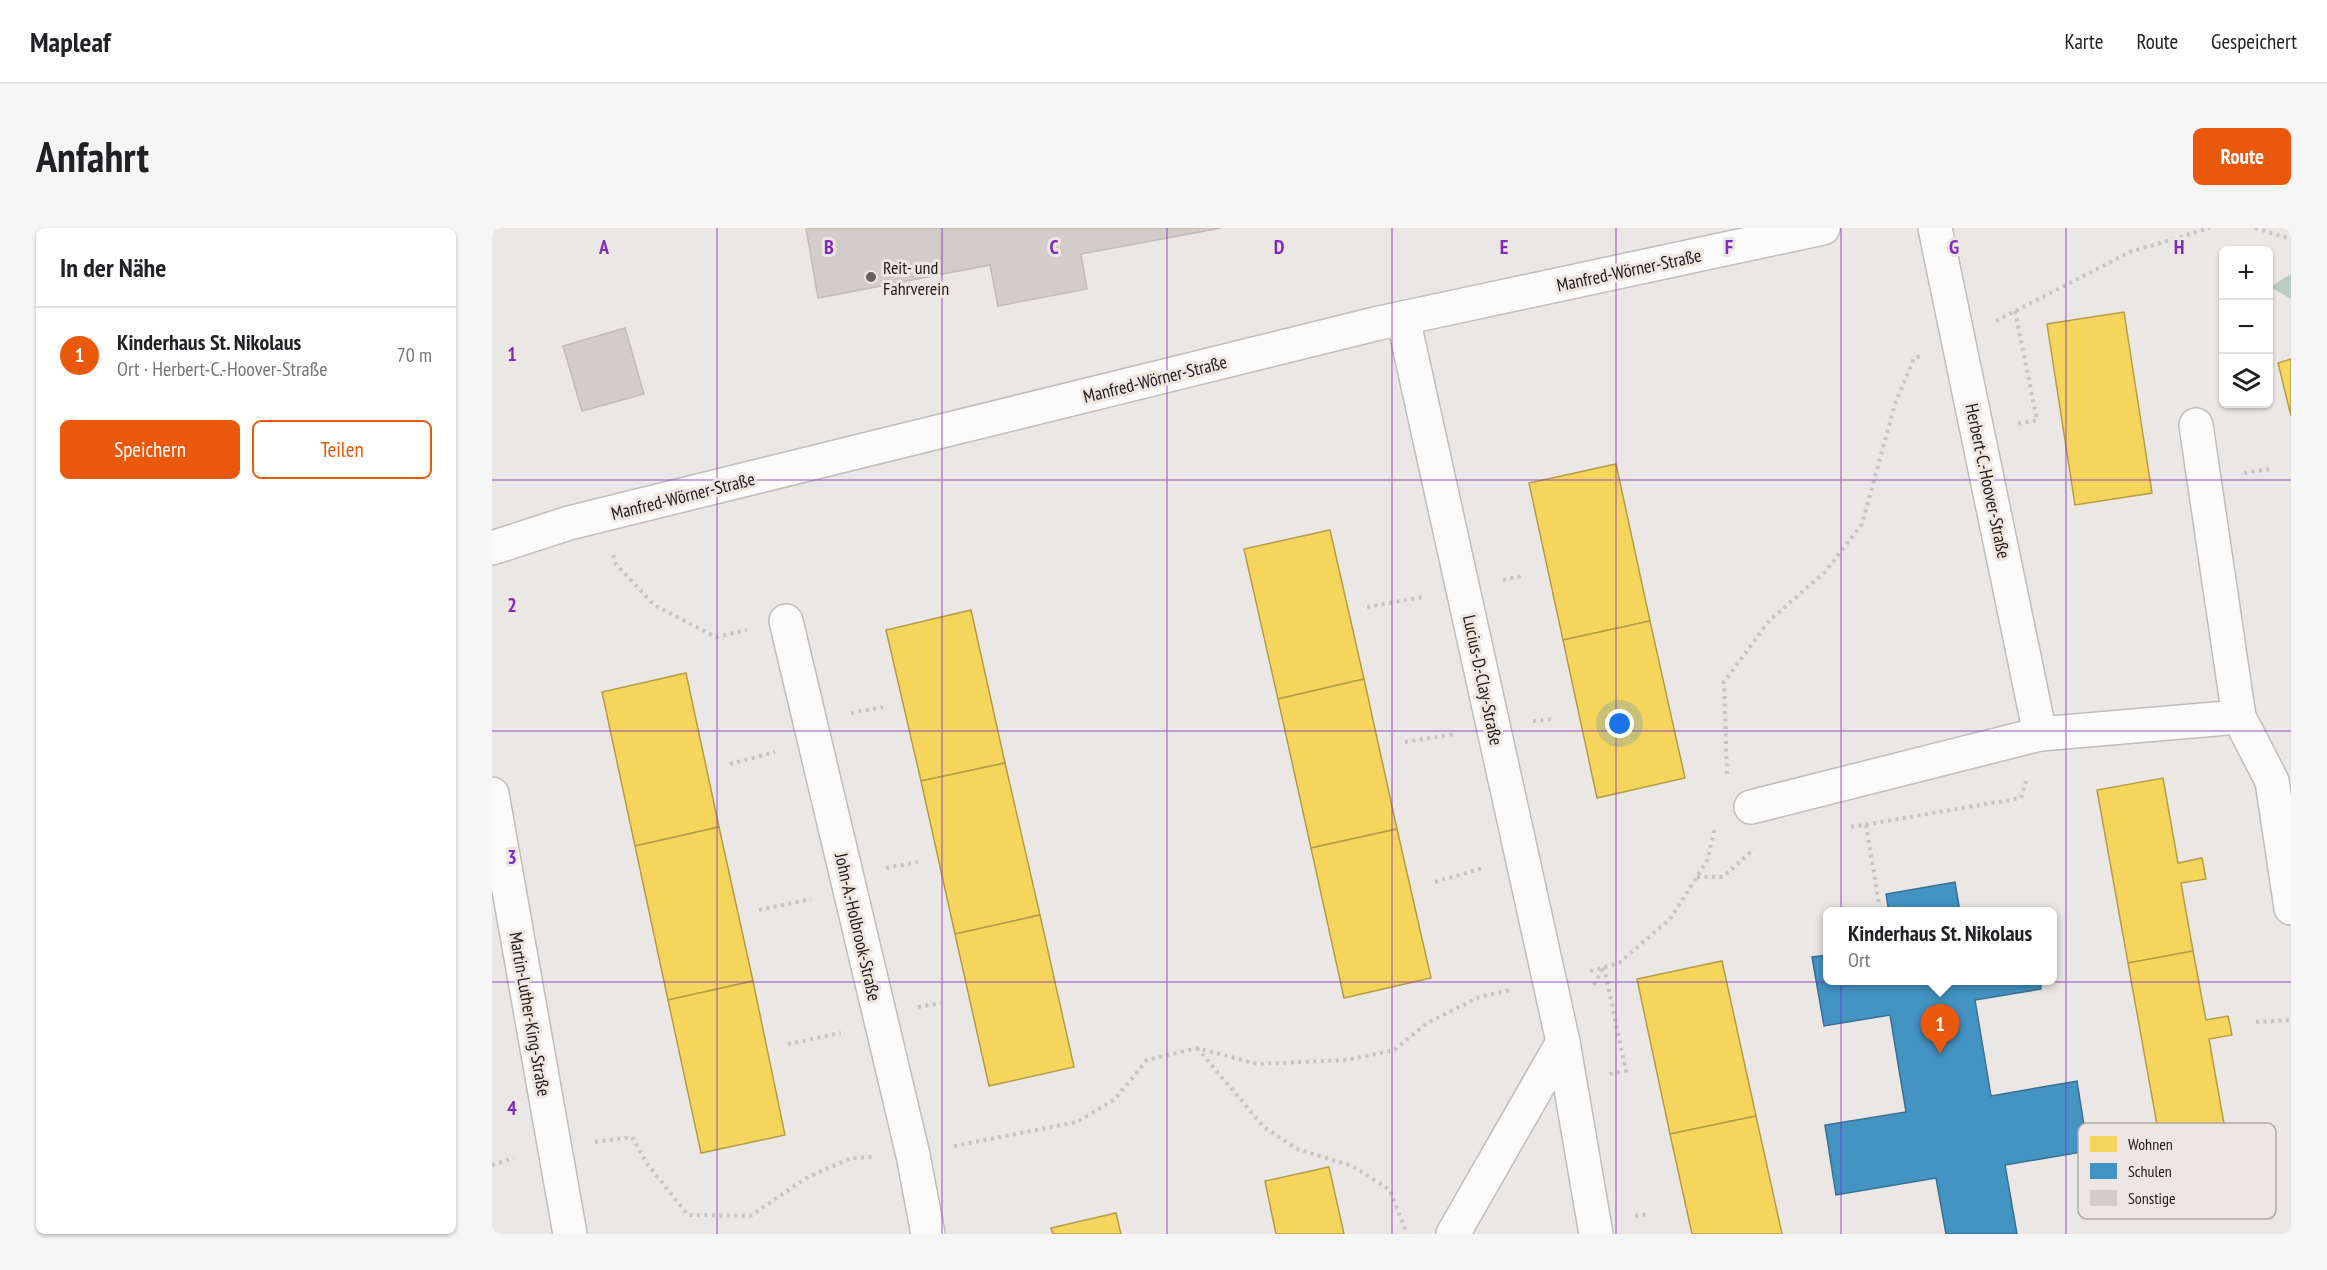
<!DOCTYPE html>
<html lang="de">
<meta charset="utf-8">
<style>
:root{--surface:#fff;--page:#f6f6f6;--text:#202124;--muted:#757577;--line:#e0e0e0;--accent:#ea580c}
body{margin:0;font-family:"PT Sans Narrow",sans-serif;background:var(--page);color:var(--text)}
.controls{position:absolute;right:18px;top:18px;display:grid;overflow:hidden;border-radius:9px;box-shadow:0 2px 4px #0004}
.controls button{width:54px;height:54px;display:grid;place-items:center;padding:0;border:0;border-bottom:2px solid var(--line);background:var(--surface);color:var(--text);font:30px sans-serif}
.you{position:absolute;left:1128px;top:496px;width:21px;height:21px;margin:-15px;border:4px solid #fff;border-radius:50%;background:#1a73e8;box-shadow:0 0 0 9px #1a73e833}
.badge{display:grid;place-items:center;width:39px;height:39px;border-radius:50%;background:var(--accent);color:#fff;font-size:20px;font-weight:700}
.pin{position:absolute;translate:-50% -50px;filter:drop-shadow(0 2px 3px #0008)}
.pin::after{content:'';position:absolute;top:32px;width:21px;height:18px;background:inherit;clip-path:polygon(0 0,100% 0,50% 100%)}
.popup{position:absolute;left:1331px;top:679px;width:234px;height:78px;box-sizing:border-box;display:grid;place-content:center;border-radius:9px;background:var(--surface);filter:drop-shadow(0 2px 4px #0005);font-size:20px;white-space:nowrap;color:var(--muted)}
.popup b{font-size:22px;color:var(--text)}
.popup::after{content:'';position:absolute;left:50%;top:100%;margin-left:-12px;border:12px solid transparent;border-top-color:var(--surface)}
.list{margin:0;padding:0;list-style:none}
h2{display:flex;justify-content:space-between;align-items:center;height:78px;margin:0;padding:0 24px;font-size:26px}
h2 small{font-size:20px;font-weight:400;color:var(--muted)}
.list li{display:grid;grid-template-columns:39px 1fr auto;gap:18px;align-items:center;box-sizing:border-box;height:96px;padding:0 24px;border-top:2px solid var(--line)}
.list b{display:block;font-size:22px;white-space:nowrap}
.list p{margin:0;font-size:20px;white-space:nowrap;color:var(--muted)}
.list em{font-size:20px;font-style:normal;color:var(--muted)}
.actions{display:flex;gap:12px;padding:18px 24px}
.actions a{flex:1;padding:14px 0;border:2px solid var(--accent);border-radius:9px;text-align:center;font-size:21px;color:var(--accent)}
.actions .main{background:var(--accent);color:#fff}
.icon{flex:none;width:33px;height:33px;fill:none;stroke:currentColor;stroke-width:2;stroke-linecap:round;stroke-linejoin:round}
.map{position:relative;flex:none;width:1799px;height:1006px;overflow:hidden;border-radius:9px}
header{display:flex;align-items:center;gap:36px;box-sizing:border-box;height:84px;padding:0 30px;background:var(--surface);border-bottom:2px solid var(--line)}
header strong{font-size:28px}
nav{display:flex;gap:33px;margin-inline-start:auto;font-size:21px}
.intro{display:flex;align-items:center;justify-content:space-between;box-sizing:border-box;height:144px;padding:0 36px}
h1{margin:0;font-size:42px}
.button{padding:15px 27px;border-radius:9px;background:var(--accent);color:#fff;font-size:21px;font-weight:700}
main{display:flex;gap:36px;padding:0 36px}
aside{flex:1;background:var(--surface);border-radius:9px;box-shadow:0 2px 4px #0004}
.map>svg:first-child{display:block}
</style>
<header>
<strong>Mapleaf</strong>
<nav><a>Karte</a><a>Route</a><a>Gespeichert</a></nav>
</header>
<div class="intro"><h1>Anfahrt</h1><a class="button">Route</a></div>
<main>
<aside>
<h2>In der Nähe<small></small></h2>
<ul class="list">
<li><span class="badge">1</span><div><b>Kinderhaus St. Nikolaus</b><p>Ort · Herbert-C.-Hoover-Straße</p></div><em>70 m</em></li>
</ul>
<div class="actions"><a class="main">Speichern</a><a>Teilen</a></div>
</aside>
<div class="map">
<svg width="1799" height="1006" viewBox="0 0 1799 1006">
<rect width="100%" height="100%" fill="#ebe7e5"/>
<polygon fill="#bccbc2" points="1799,46 1799,71 1778,59"/>
<g fill="#f6d55c" stroke="#b59d48" stroke-width="1.5">
<polygon points="1632,84 1660,265 1583,277 1555,96"/>
<polygon points="1799,131 1799,188 1786,135"/>
<polygon points="1124,236 1158,393 1071,412 1037,255"/>
<polygon points="838,302 872,451 786,471 752,321"/>
<polygon points="479,382 513,535 429,553 394,402"/>
<polygon points="1158,393 1193,550 1105,570 1071,412"/>
<polygon points="194,445 227,599 143,618 110,464"/>
<polygon points="872,451 905,601 819,620 786,471"/>
<polygon points="513,535 548,687 463,706 429,553"/>
<polygon points="1671,550 1686,635 1710,630 1714,651 1689,655 1701,723 1636,735 1605,562"/>
<polygon points="227,599 261,753 176,772 143,618"/>
<polygon points="905,601 939,750 852,770 819,620"/>
<polygon points="548,687 582,839 497,858 463,706"/>
<polygon points="1701,723 1714,792 1736,788 1740,807 1717,811 1732,896 1667,908 1636,735"/>
<polygon points="1230,733 1264,888 1178,906 1145,751"/>
<polygon points="261,753 293,907 209,925 176,772"/>
<polygon points="1264,888 1290,1006 1200,1006 1178,906"/>
<polygon points="837,939 852,1006 784,1006 773,953"/>
<polygon points="624,985 629,1006 561,1006 559,1000"/>
</g>
<g fill="#4393c3" stroke="#386f90" stroke-width="1.5">
<polygon points="1463,654 1468,684 1397,684 1394,666"/>
<polygon points="1336,727 1336,752 1548,752 1549,761 1483,772 1499,868 1585,853 1596,923 1513,937 1525,1006 1454,1006 1444,950 1344,967 1333,897 1414,884 1398,787 1332,798 1320,729"/>
</g>
<g fill="#d3ccc9" stroke="#bfbcbb" stroke-width="1.5">
<polygon points="314,0 729,0 589,26 595,61 506,78 498,37 326,70"/>
<polygon points="133,100 152,166 90,183 71,118"/>
</g>
<g fill="none" stroke-linecap="round" stroke-linejoin="round">
<defs>
<g id="minor">
<polyline points="1443,0 1548,506 1747,489"/>
<polyline points="911,90 1071,814 1104,1006"/>
<polyline points="1704,197 1747,489 1780,553 1799,680"/>
<polyline points="294,393 421,927 436,1006"/>
<polyline points="0,566 78,1006"/>
<polyline points="1259,579 1548,506"/>
<polyline points="961,1006 1071,814"/>
</g>
<polyline id="tertiary" points="0,320 77,295 883,96 1331,0"/>
</defs>
<use href="#minor" stroke="#c0bdbc" stroke-width="36"/>
<use href="#tertiary" stroke="#c0bdbc" stroke-width="36"/>
<g stroke="#c6c5c4" stroke-width="4" stroke-dasharray="3 4.5" stroke-linecap="butt">
<polyline points="1763,0 1799,11"/>
<polyline points="1523,83 1545,192 1525,196"/>
<polyline points="1504,93 1638,24 1718,0"/>
<polyline points="1752,245 1778,241"/>
<polyline points="121,327 124,336 162,377 224,409 255,402"/>
<polyline points="1011,352 1029,348"/>
<polyline points="875,379 930,369"/>
<polyline points="359,485 391,479"/>
<polyline points="1041,493 1060,491"/>
<polyline points="913,514 963,506"/>
<polyline points="238,536 283,524"/>
<polyline points="1235,546 1232,454 1277,393 1334,343 1370,296 1403,176 1422,130 1429,128"/>
<polyline points="1374,597 1387,676"/>
<polyline points="1359,599 1529,570 1534,553"/>
<polyline points="394,640 426,634"/>
<polyline points="1205,649 1231,649 1262,621"/>
<polyline points="943,654 991,640"/>
<polyline points="267,682 319,671"/>
<polyline points="1112,739 1134,843 1117,846"/>
<polyline points="1098,743 1127,735 1178,691 1215,633 1223,600"/>
<polyline points="1102,757 1111,740"/>
<polyline points="426,779 449,775"/>
<polyline points="1764,794 1799,792"/>
<polyline points="296,816 349,805"/>
<polyline points="705,820 772,899 805,921 860,938 898,962 915,1006"/>
<polyline points="103,914 140,909 156,937 196,987 258,988 316,949 359,930 381,929"/>
<polyline points="462,918 585,894 623,871 655,832 705,820 765,836 855,832 902,822 935,795 987,769 1018,762"/>
<polyline points="0,937 22,930"/>
<polyline points="1143,988 1157,986"/>
</g>
<use href="#minor" stroke="#fcfbfb" stroke-width="33"/>
<use href="#tertiary" stroke="#fcfbfb" stroke-width="33"/>
</g>
<path fill="none" stroke="#7b2cbf" stroke-width="1.5" stroke-opacity="0.55" d="M225 0V1006M450 0V1006M675 0V1006M900 0V1006M1124 0V1006M1349 0V1006M1574 0V1006M0 252H1799M0 503H1799M0 754H1799"/>
<circle fill="#656260" stroke="#eee6e2" stroke-width="2" cx="379" cy="49" r="6"/>
<g text-anchor="middle" dominant-baseline="central" stroke-width="6" stroke-linejoin="round" paint-order="stroke">
<g font-size="18" fill="#1d1a19" stroke="#eee6e2" text-anchor="start">
<text x="391" y="39">Reit- und<tspan x="391" dy="21">Fahrverein</tspan></text>
</g>
<g font-size="18" fill="#1d1a19" stroke="#eee6e2">
<text transform="translate(1137 42) rotate(-12)">Manfred-Wörner-Straße</text>
<text transform="translate(663 151) rotate(-14)">Manfred-Wörner-Straße</text>
<text transform="translate(1496 253) rotate(78)">Herbert-C.-Hoover-Straße</text>
<text transform="translate(191 268) rotate(-14)">Manfred-Wörner-Straße</text>
<text transform="translate(991 452) rotate(78)">Lucius-D.-Clay-Straße</text>
<text transform="translate(366 699) rotate(77)">John-A.-Holbrook-Straße</text>
<text transform="translate(38 786) rotate(80)">Martin-Luther-King-Straße</text>
</g>
</g>
<rect x="1586" y="895" width="198" height="96" rx="9" fill="#eee6e2" stroke="#afa9a6" stroke-width="1.5"/>
<rect x="1598" y="908" width="27" height="16" fill="#f6d55c"/>
<rect x="1598" y="935" width="27" height="16" fill="#4393c3"/>
<rect x="1598" y="962" width="27" height="16" fill="#d3ccc9"/>
<g font-size="16" fill="#1d1a19">
<text x="1636" y="922">Wohnen</text>
<text x="1636" y="949">Schulen</text>
<text x="1636" y="976">Sonstige</text>
</g>
<g font-size="20" text-anchor="middle" font-weight="bold" fill="#7b2cbf" stroke="#eee6e2" stroke-width="6" stroke-linejoin="round" paint-order="stroke">
<text x="112" y="26">A</text>
<text x="337" y="26">B</text>
<text x="562" y="26">C</text>
<text x="787" y="26">D</text>
<text x="1012" y="26">E</text>
<text x="1237" y="26">F</text>
<text x="1462" y="26">G</text>
<text x="1687" y="26">H</text>
<text x="20" y="133">1</text>
<text x="20" y="384">2</text>
<text x="20" y="636">3</text>
<text x="20" y="887">4</text>
</g>
</svg>
<div class="controls">
<button>+</button>
<button>−</button>
<button><svg class="icon" aria-label="layers" viewBox="0 0 24 24"><path d="M12 4l9 5-9 5-9-5zM3 14l9 5 9-5"/></svg></button>
</div>
<div class="you"></div>
<div class="pin badge" style="left:1448px;top:826px">1</div>
<div class="popup"><b>Kinderhaus St. Nikolaus</b>Ort</div>
</div>
</main>
